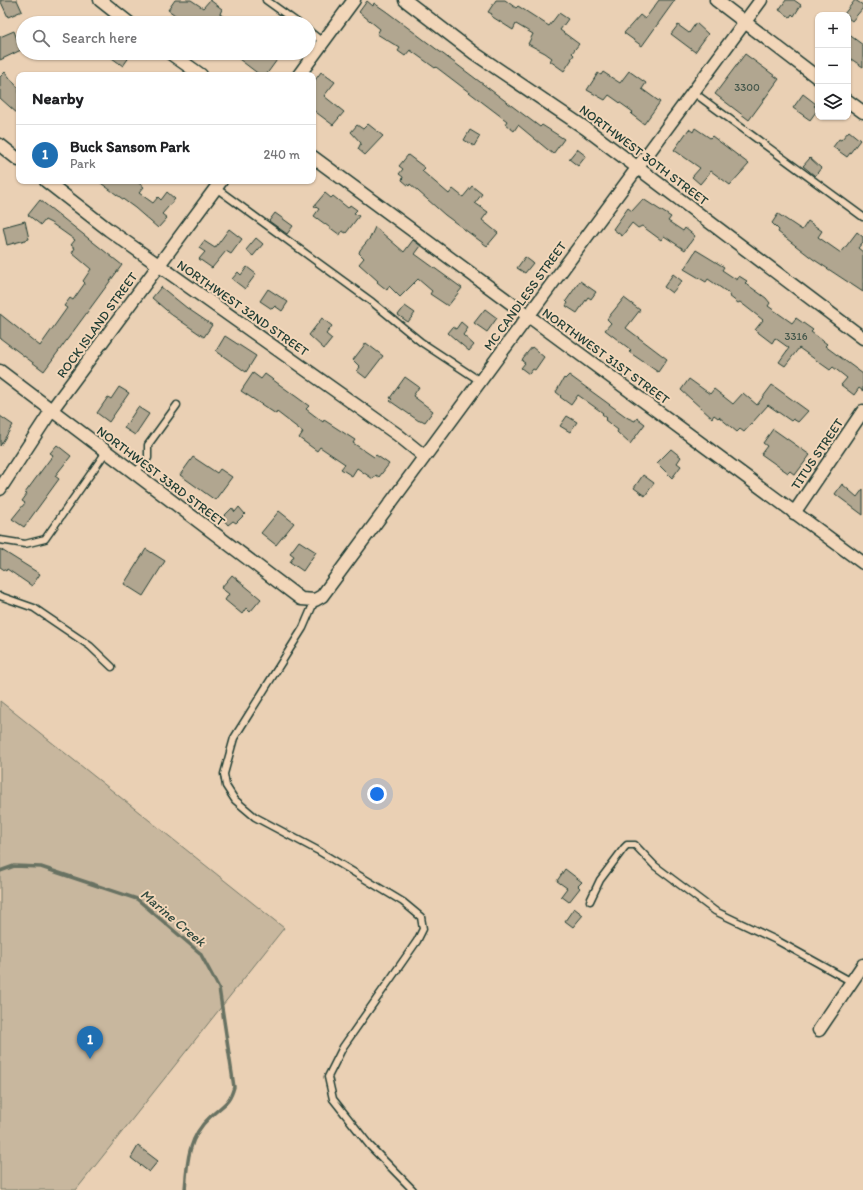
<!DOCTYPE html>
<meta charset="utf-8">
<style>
:root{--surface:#fff;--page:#f2f2f2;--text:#202124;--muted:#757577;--line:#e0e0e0;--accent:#1f6fb2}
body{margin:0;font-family:Itim,sans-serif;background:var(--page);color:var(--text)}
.controls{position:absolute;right:12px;top:12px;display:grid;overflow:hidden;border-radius:8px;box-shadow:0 1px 3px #0004}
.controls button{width:36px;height:36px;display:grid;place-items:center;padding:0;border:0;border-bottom:1px solid var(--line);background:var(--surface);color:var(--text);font:20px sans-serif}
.you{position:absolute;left:377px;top:794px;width:14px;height:14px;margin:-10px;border:3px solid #fff;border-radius:50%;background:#1a73e8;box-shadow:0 0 0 6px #1a73e833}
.badge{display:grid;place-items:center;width:26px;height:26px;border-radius:50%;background:var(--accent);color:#fff;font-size:13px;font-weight:700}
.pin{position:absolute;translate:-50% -33px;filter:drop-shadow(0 1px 2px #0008)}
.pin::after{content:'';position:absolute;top:21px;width:14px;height:12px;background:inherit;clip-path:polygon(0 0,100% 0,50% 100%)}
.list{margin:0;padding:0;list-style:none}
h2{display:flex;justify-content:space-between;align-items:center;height:52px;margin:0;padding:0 16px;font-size:17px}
h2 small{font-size:13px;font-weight:400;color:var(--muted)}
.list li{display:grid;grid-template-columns:26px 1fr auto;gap:12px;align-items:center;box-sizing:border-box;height:60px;padding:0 16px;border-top:1px solid var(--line)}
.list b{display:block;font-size:15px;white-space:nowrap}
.list p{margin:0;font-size:13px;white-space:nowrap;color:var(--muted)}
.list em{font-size:13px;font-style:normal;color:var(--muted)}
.icon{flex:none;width:22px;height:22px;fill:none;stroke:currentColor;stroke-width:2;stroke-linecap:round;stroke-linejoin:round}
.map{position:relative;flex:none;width:863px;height:1190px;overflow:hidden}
.search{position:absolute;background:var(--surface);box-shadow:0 1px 3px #0004;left:16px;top:16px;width:300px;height:44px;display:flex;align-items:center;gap:10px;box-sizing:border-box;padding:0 14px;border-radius:22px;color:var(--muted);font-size:15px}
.panel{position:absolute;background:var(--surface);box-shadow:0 1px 3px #0004;left:16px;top:72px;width:300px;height:112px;border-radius:8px}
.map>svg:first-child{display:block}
</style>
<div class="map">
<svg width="863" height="1190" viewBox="0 0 863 1190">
<rect width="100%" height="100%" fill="#ead0b4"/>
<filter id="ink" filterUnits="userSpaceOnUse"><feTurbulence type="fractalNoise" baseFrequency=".025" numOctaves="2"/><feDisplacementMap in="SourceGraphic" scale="8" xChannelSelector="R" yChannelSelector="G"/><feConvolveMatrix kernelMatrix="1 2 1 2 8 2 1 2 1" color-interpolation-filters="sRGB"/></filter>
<g filter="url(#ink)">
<polygon fill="#c8b79e" stroke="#747a69" points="0,701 284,928 76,1190 0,1190"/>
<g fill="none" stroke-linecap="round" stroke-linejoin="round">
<path stroke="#687262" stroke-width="3.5" d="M0 871 14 866 41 867 137 899 200 953 219 988 234 1087C229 1105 223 1104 210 1117 188 1137 187 1162 185 1190"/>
</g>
<g fill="#b1a690" stroke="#1f3d34">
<polygon points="0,0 17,0 22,11 8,17"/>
<polygon points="175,0 191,0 203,8 210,0 222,9 220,14 232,23 198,23 189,17 185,22 168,10"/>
<polygon points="496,0 505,0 516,8 518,6 549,26 559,13 568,19 560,30 579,44 572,53 574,55 571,59 572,59 564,71 550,61 552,58 545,53 528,44 533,34 516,24 513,30 491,16 492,14 488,12"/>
<polygon points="659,0 675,0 642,46 624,33 640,15 645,19"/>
<polygon points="786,0 794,0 801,5 794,16 792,14 790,17 779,10"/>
<polygon points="855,0 863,5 863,8 852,21 848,18 848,15 844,14"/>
<polygon points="367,1 373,6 374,3 387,12 540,127 542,125 564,139 553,154 518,125 514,131 505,124 507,121 436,67 435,68 410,50 405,56 398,51 400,48 377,34 380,29 359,12"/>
<polygon points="696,23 708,34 695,52 671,34 678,25 689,33"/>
<polygon points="14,31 21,50 0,60 0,37"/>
<polygon points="848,34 863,45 863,67 848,57"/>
<polygon points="105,53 132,53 123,66"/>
<polygon points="231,53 282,53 266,75 260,75"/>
<polygon points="745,54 779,79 749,120 715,94"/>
<polygon points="629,71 646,83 642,89 660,102 644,124 631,114 633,112 609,95 605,100 587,90 598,73 601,75 603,72 620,83"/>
<polygon points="5,72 19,89 19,115 0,98 0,77"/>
<polygon points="321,72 335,82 324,96 344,112 333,125 313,110 313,83"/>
<polygon points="803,94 816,104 814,106 818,109 810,120 793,108"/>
<polygon points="368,124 383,136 365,155 358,149 361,143 351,132 357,125 363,129"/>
<polygon points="695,128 710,138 712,136 749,164 730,185 711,171 700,184 692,177 700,168 674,150 689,129 693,132"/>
<polygon points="470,130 480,136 474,146 464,140"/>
<polygon points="849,131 860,140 847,157 833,147 839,139 841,140"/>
<polygon points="577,149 586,156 578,166 569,159"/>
<polygon points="408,155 425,168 422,171 449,194 453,189 463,197 472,186 482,194 475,203 488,212 482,220 498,233 487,246 445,215 410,184 409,186 402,180 403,177 399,174 403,169 399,166"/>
<polygon points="810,158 821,168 815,176 803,166"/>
<polygon points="98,181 136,181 144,187 139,193 153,203 158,197 161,200 167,192 175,199 162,214 167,218 158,228 135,208"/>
<polygon points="325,193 331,198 333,196 348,208 350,205 357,210 354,213 359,216 346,233 342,231 340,235 314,216 319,209 314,206"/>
<polygon points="643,199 671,217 668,221 683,231 685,228 695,236 685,250 664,236 661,240 642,226 638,228 632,223 622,236 613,229 628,208 632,211"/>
<polygon points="40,200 122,265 44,371 0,338 0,314 40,346 67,308 64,306 70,298 73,300 85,283 83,281 91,269 72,253 75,248 71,245 75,240 51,223 45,220 41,225 28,215"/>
<polygon points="275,213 293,226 287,234 269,221"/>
<polygon points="778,214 802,230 808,221 822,231 818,237 841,253 857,232 863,237 863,242 858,248 863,252 863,292 813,259 778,232 779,230 772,223"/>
<polygon points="25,221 29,239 7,245 3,227"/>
<polygon points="375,227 404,252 413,240 421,246 415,254 462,288 448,306 430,294 432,291 418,279 400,297 389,286 387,290 377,282 378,281 359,264 364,258 359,253 360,250 370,238"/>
<polygon points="229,229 242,239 231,254 226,251 212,268 199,259 205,252 199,248 204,241 215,248"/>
<polygon points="256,238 263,244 253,256 246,250"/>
<polygon points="696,250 724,267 722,270 737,280 739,276 747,281 745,283 766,298 770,303 768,306 792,323 796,318 813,330 811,332 827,344 825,346 863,374 863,391 859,388 854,395 841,385 847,378 833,367 830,370 799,348 785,366 779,362 789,348 775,338 772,343 755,330 763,320 740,302 738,303 729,296 730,294 708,279 706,282 684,269"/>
<polygon points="525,257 533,263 525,273 517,268"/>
<polygon points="247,267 256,274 245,289 232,279 238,272 241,275"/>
<polygon points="673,274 682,281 672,293 664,287"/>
<polygon points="580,281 596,292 591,299 588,297 577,313 566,306 568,303 566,301"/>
<polygon points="161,287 187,308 212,325 204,337 172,315 152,298"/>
<polygon points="268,289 288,302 282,311 275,306 272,309 260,301"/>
<polygon points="624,298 640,310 626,328 667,359 658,372 629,352 631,350 605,330 611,323 607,319"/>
<polygon points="405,306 415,313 408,322 398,315"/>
<polygon points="485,309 497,318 487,332 474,323"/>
<polygon points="322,318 332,326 326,334 332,339 324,349 309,335"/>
<polygon points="461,322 468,328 463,335 474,345 469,351 448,333 453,327 456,329"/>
<polygon points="225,336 256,356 246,372 216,351"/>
<polygon points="366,343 383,356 366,378 357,371 360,367 353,360"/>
<polygon points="532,347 544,357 535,370 533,369 529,374 521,368 525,363 522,361 523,358"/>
<polygon points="253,373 261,379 265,374 309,406 306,409 323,422 324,420 355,440 353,443 374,457 376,455 389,464 379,477 376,475 373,479 357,468 352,476 341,469 345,464 320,447 317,451 299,438 303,432 277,412 276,414 241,391"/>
<polygon points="569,375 628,418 635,421 637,418 645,424 630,444 617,432 618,430 605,420 607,418 602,414 603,413 578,395 571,405 560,397 561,396 556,392 564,378 565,379"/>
<polygon points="405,377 419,387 413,396 433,411 425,422 421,420 419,421 390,401 392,399 390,398"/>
<polygon points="689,379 710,394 714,389 733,404 743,393 757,405 772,385 808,411 798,422 793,419 791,421 768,405 744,432 740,429 737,432 719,417 718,418 714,415 712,418 681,390"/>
<polygon points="119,387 129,393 109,422 97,413 108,397 111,399"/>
<polygon points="138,407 149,414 135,435 124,428"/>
<polygon points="0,416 13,425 0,446"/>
<polygon points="567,416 577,422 570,432 560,426"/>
<polygon points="773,429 810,455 795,475 790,471 788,473 761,454 767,446 763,443"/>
<polygon points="57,445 71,456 55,476 59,479 24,527 12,519 25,503 22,501 27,494 25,493 53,455 50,453"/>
<polygon points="671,449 681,457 677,463 681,466 672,478 657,463"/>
<polygon points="193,457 217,473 220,469 232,477 215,500 180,475"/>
<polygon points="643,475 654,483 645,496 634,488"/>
<polygon points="842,484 857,497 863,489 863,515 835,494"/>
<polygon points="239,507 245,514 236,523 233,521 228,525 222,518 232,508 235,512"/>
<polygon points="279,511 294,523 276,545 261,533"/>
<polygon points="299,541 316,552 303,571 290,562 294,556 290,553"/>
<polygon points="0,549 40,574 32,586 7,569 6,571 0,567"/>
<polygon points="146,549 165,561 143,596 124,584"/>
<polygon points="232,575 261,599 250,612 246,608 242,614 225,600 229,594 221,588"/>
<polygon points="565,869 582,882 578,886 580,888 569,902 561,896 567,888 557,881"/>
<polygon points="574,908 583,915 573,927 565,921"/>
<polygon points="138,1146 158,1161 149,1172 131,1158"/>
</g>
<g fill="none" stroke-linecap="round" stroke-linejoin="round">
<defs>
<g id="service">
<polyline points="266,0 298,23"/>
<polyline points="309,31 323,42"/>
<polyline points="693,92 863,217"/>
<polyline points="216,188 372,302 421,342 480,381"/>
<polyline points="134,474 148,458 148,445 177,405"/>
<polyline points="0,540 25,544 45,539 106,452"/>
<polyline points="0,596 34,608 90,646 112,667"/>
<polyline points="315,600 303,628 234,738 224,774 226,786 235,800 255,817 317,850 403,902 421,917 423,929 417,941 343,1047 328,1077 333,1099 370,1146 413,1190"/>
<polyline points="590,901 600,880 624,848 627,845 635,845 655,866 715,911 778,941 852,982"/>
</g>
<g id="minor">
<polyline points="100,0 129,23"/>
<polyline points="405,0 474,53 585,128 863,338"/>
<polyline points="716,0 818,78"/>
<polyline points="170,53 201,75"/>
<polyline points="299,75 354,0"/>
<polyline points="848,101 863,112"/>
<polyline points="0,145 19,160"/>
<polyline points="313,157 863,563"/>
<polyline points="46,181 109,230 398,435 424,456"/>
<polyline points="0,371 301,599 315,600 322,596 761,0"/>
<polyline points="0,489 51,411 221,181"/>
<polyline points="794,513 863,411"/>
<polyline points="819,1030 863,965"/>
</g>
</defs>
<use href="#service" stroke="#1f3d34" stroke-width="9"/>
<use href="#minor" stroke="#1f3d34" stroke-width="15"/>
<use href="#service" stroke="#f2d6b9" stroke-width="6"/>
<use href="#minor" stroke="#f2d6b9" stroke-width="12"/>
</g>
</g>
<g text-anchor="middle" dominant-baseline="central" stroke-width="4" stroke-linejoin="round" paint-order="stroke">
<g font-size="11" fill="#44574b">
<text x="747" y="87">3300</text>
<text x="796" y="336">3316</text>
</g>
<g font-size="13" fill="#1f3d34" stroke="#f2d6b9">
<text transform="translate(644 155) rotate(37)">NORTHWEST 30TH STREET</text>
<text transform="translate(525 296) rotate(-54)">MC CANDLESS STREET</text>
<text transform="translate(243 308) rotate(35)">NORTHWEST 32ND STREET</text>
<text transform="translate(97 325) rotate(-54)">ROCK ISLAND STREET</text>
<text transform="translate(606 356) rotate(36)">NORTHWEST 31ST STREET</text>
<text transform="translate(817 454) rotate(-56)">TITUS STREET</text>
<text transform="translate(161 476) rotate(37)">NORTHWEST 33RD STREET</text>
</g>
<g font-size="14" font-style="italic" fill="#314a40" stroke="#f2d6b9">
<text transform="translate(173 918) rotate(40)">Marine Creek</text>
</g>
</g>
</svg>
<div class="controls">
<button>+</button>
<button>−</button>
<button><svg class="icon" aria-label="layers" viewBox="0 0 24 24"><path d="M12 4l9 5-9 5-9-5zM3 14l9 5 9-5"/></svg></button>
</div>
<div class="you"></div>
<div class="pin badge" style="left:90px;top:1059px">1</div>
<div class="search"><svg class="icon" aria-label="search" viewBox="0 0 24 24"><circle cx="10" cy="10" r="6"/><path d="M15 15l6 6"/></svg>Search here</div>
<section class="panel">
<h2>Nearby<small></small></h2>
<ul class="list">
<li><span class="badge">1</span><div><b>Buck Sansom Park</b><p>Park</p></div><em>240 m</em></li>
</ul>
</section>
</div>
